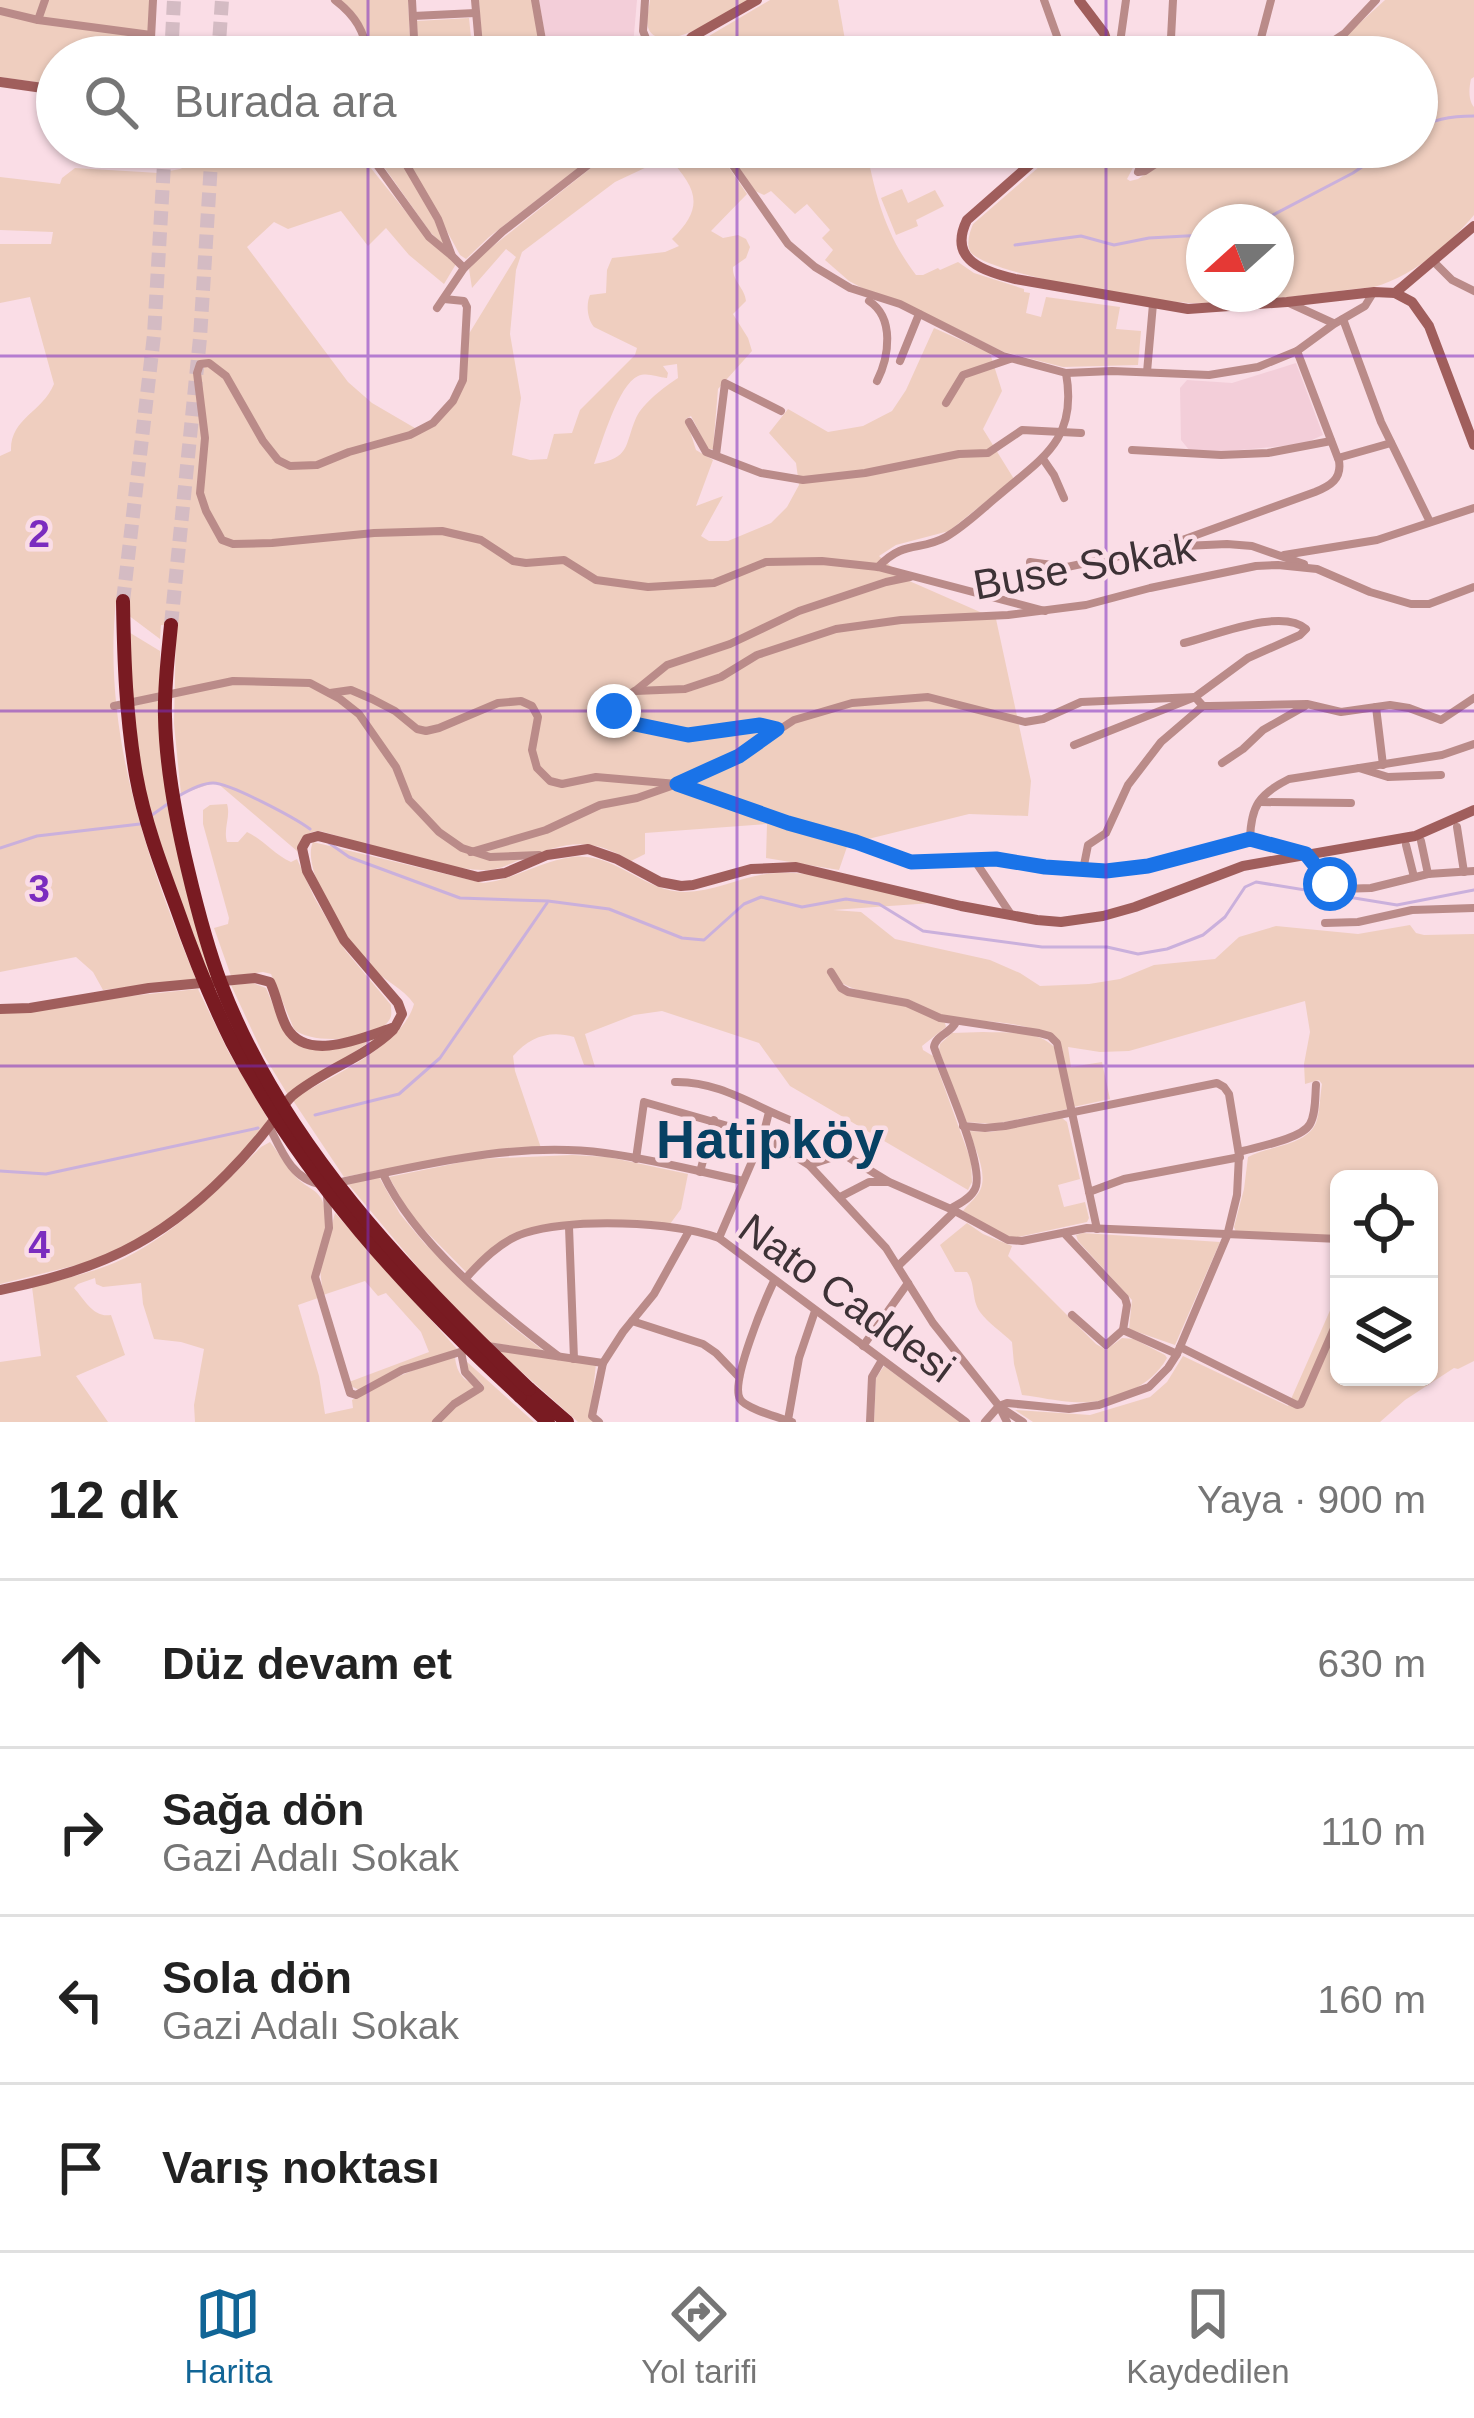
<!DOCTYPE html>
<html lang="tr">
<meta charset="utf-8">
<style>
:root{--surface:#fff;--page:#f6f6f6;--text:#222;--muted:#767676;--line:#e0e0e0;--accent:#116596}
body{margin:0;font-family:Helvetica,sans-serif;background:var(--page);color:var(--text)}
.controls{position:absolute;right:36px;bottom:36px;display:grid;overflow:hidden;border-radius:18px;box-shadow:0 3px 9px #0004}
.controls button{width:108px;height:108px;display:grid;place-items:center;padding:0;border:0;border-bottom:3px solid var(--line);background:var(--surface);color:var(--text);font:60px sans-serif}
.compass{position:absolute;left:1186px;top:204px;width:108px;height:108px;border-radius:50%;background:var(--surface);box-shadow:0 3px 9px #0004;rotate:249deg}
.stop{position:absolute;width:36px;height:36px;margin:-27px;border:9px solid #1a73e8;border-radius:50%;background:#fff}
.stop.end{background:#1a73e8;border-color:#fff;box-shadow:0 3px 12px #0008}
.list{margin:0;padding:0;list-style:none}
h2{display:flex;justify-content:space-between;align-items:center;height:156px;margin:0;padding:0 48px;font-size:51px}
h2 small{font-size:39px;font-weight:400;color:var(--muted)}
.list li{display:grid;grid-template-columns:78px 1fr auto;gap:36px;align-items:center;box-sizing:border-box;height:168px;padding:0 48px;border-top:3px solid var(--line)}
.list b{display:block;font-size:45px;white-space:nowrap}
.list p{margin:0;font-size:39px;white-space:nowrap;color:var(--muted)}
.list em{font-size:39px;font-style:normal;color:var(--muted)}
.icon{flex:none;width:66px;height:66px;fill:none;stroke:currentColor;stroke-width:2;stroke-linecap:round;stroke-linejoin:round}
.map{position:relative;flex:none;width:1474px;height:1422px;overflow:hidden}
.search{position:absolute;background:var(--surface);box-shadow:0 3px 9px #0004;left:36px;right:36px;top:36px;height:132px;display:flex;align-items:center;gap:30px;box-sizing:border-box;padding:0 42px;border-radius:66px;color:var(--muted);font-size:45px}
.sheet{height:828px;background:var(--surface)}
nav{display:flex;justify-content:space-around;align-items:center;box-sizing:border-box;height:168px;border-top:3px solid var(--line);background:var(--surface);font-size:33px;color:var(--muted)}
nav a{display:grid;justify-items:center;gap:6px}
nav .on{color:var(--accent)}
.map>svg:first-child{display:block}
</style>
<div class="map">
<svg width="1474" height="1422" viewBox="0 0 1474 1422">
<rect width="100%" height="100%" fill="#fadde6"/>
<g fill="#f3ced9">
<polygon points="539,0 637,0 632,57 549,57"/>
<polygon points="1296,363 1323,435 1303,444 1219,452 1190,451 1181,440 1180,388 1187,380 1232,383"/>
</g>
<g fill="#efcebf" fill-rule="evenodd">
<polygon points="0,0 150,0 146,57 57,57 57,85 0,77"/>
<path d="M341 0H408L411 57H372C368 32 361 17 341 0Z"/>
<polygon points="479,0 532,0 542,57 483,57"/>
<path d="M650 0H748C730 10 664 57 649 30 645 22 649 9 650 0Z"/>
<polygon points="770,0 838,0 848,57 776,57 747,47 746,57 737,57 733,50 692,46"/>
<path d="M1385 0H1474V77L1471 79C1469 88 1468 100 1474 107V215C1448 246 1413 276 1374 287 1314 293 1253 304 1191 303 1161 303 982 274 970 251 966 242 970 232 973 224L1062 147H1144L1127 179 1130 181 1138 179 1186 147H1417V57H1313L1341 40ZM1204 222H1276V294H1204Z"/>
<polygon points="469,18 473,57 418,57 417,21"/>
<path d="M216 147H358L362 157 431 243 456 264 444 284 409 255 386 228 368 246 341 211 288 229 274 222 247 247 348 382 372 403 420 431 459 390 467 337 516 257 506 249 472 288 469 269 482 255 617 147H715L747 194 711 231 723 238 738 235 746 239 750 247 746 258 733 267C732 281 745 288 746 301L733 314 748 338 752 351 718 389 713 449H708L691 416 686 419 696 450 713 460 696 506 723 496 701 536 709 541H728L771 523 787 507 799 485 796 463 769 433 788 409 828 432 863 426 892 411 906 390 934 328 990 353 1002 391 983 429 1014 479 949 531 896 545 879 556 907 580 996 619 1031 781 1028 816 969 814 848 844 839 870 766 858 767 824 645 833V854L631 861C586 834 563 844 517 861 505 866 495 871 482 870 434 868 368 844 320 831 306 831 299 839 297 851L216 782 181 794 174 724 176 626 161 625 160 639 128 615 116 601C102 732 147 860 196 979L103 990 93 972 76 957 0 972V456L11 451C10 418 42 413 54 384L30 297 0 303V244H51L53 232 0 230V177L60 184 62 178 75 168 159 173 180 169 214 154ZM668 157C696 188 706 206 672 239L679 246 665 252 612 258 607 270 606 293 590 295C586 304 587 319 594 327L637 348 635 355 580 410 572 433 554 434 547 459 530 460 512 455 521 398 510 334 516 270 522 252 615 182ZM677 364 678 378C664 387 643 403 636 418 624 446 631 458 594 464 602 443 618 385 638 376 647 372 657 377 667 378L668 373 663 366Z"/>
<polygon points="370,147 393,147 434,219 445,247 430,232"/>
<polygon points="401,147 605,147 489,237 466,259 460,255"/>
<path d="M725 147H866C875 195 886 236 916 275H923L938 268 940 270 958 262 974 273 1024 289V292L1030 293 1026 313 1041 317 1046 297 1120 307 1116 329 1141 331 1138 365 1063 367 1004 352 900 301 864 289 849 281 825 260 833 250 822 238 830 230 807 204 795 214 771 191 764 195 755 191Z"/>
<polygon points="902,189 908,203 935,190 944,206 916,220 918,226 896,235 881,198"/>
<path d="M127 631 160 651V725L213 978H210C183 910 156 843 141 772 132 725 130 678 127 631Z"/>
<path d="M227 804C231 817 223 828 227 842H238L247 832C264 840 273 854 291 862L297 859 314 897 345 950 391 1005C391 1013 393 1016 387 1023 371 1041 311 1045 294 1029L271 974 263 972 231 976 214 928 228 924 229 918 203 824V810L210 805Z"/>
<path d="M313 842 483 883C514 880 540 861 572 857 616 852 643 892 685 892 716 892 746 874 777 873 828 871 882 891 932 903L833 910 861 912 895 939 990 960 1020 973 1040 986 1089 984 1120 979 1154 965 1215 959 1239 937 1276 926 1358 934 1410 925 1416 933 1424 935 1474 934V1361L1458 1369 1454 1368 1405 1400 1380 1422H1033L1015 1410 1090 1415 1150 1397 1167 1382 1183 1356 1288 1406 1339 1290V1377H1429V1179H1339V1237L1236 1232 1234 1227 1244 1189 1248 1157C1268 1146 1306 1146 1316 1123 1320 1111 1320 1096 1322 1084L1319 1080 1305 1084 1304 1064 1310 1032 1305 1001 1129 1051 1100 1052 1068 1047 1071 1067 1102 1062 1110 1099 1073 1107 1062 1048C1041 1017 978 1024 944 1016 932 1013 922 1004 909 1000 878 991 854 997 829 973L836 987 908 1005 945 1023 946 1027 922 1046 923 1050 933 1056 971 1161 972 1182 968 1190 790 1086 759 1043 662 1011 634 1015 585 1034 595 1067 584 1065 574 1037C549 1030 530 1037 513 1056L515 1071 541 1148 465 1154 344 1177 292 1099C328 1078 403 1046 414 1004 403 988 384 980 370 967 349 947 300 869 313 842Z"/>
<polygon points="253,983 266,988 284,1032 302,1047 374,1039 288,1095 263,1054 231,985"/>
<polygon points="198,989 228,1051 268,1119 259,1137 211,1185 144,1239 85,1263 0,1284 0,1013 110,998"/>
<path d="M983 1032C1007 1033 1039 1029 1056 1049L1068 1109 994 1124 966 1122 939 1050 940 1044 952 1033Z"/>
<path d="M1062 1118 1067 1122 1080 1179 1058 1185 1064 1207 1085 1202 1089 1218 1087 1222 1014 1238 1006 1236 963 1211C967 1205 973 1201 977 1195 991 1179 975 1149 969 1131L991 1132Z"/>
<path d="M270 1142C280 1154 287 1169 299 1180 309 1189 321 1191 324 1206 333 1242 304 1258 318 1298L298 1305 319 1376 325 1414 353 1408 352 1400C389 1379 414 1369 455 1356 456 1374 466 1385 484 1386L468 1370 466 1361 534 1422H195L194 1405 204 1349 181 1342 154 1339 143 1304 141 1283 103 1287 96 1284 95 1278 78 1284 74 1288C85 1300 93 1318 111 1315L125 1355 76 1376 108 1422H0V1362L41 1356 32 1287C59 1280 88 1274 114 1263 170 1239 218 1190 261 1147Z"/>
<polygon points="572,1155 608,1157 688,1174 681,1209 670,1224 599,1222 523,1231 467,1273 411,1216 389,1177 477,1159"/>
<polygon points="379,1177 400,1214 425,1244 509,1324 545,1352 488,1342 426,1277 348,1184"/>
<polygon points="335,1213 457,1349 359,1390 351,1386 349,1382 429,1352 421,1332 386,1293 378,1296 365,1281 323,1295 320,1269"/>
<path d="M967 1223 983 1234 1012 1246 1008 1256 1096 1344 1106 1350 1122 1338 1134 1339 1165 1355 1167 1358C1150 1389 1108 1405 1072 1402 1056 1401 1039 1397 1022 1395L1014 1364 1012 1342C1002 1332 988 1323 980 1312 971 1299 976 1284 967 1272H955L940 1245Z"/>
<polygon points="1083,1233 1220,1242 1175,1345 1129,1329 1132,1300 1078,1241 1076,1235"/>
<polygon points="496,1349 596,1364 590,1418 593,1422 578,1422"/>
<polygon points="884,1366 954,1417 960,1422 874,1422 876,1378"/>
</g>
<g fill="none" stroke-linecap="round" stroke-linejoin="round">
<g stroke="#cab0dc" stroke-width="3">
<path d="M1417 129C1434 118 1455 116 1474 116"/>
<polyline points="1254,222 1269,217 1353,173 1391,147"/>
<polyline points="1015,245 1081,236 1114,245 1149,238 1204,235"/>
<path d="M177 797C187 791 201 783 213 783 230 783 295 818 310 829"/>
<polyline points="152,815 169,803"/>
<polyline points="329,843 349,857 460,898 548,901 609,909 682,938 704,940 744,904 761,897 802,907 846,899 879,904 923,931 1042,947 1107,947 1138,954 1167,949 1203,935 1225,917 1245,887 1256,882 1397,905 1474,890"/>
<polyline points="0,848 37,836 140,824"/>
<polyline points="315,1115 399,1094 440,1058 547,903"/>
<polyline points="0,1171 46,1174 258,1128"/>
</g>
<g stroke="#d4bbc3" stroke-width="14" stroke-dasharray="14 7" stroke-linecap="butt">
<polyline points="171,57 174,0"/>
<polyline points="218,57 222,0"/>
<polyline points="123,601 154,335 165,147"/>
<polyline points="171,625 200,338 212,147"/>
</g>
<g stroke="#ba8b89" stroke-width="8">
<polyline points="45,0 38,20 151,35"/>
<path d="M335 0C356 16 364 31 369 57"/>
<polyline points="412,0 415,57"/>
<polyline points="475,0 480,57"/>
<polyline points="535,0 545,57"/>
<polyline points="645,0 643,31 650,48 660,52 685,41"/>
<polyline points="1044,0 1058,39"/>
<polyline points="0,11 38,20"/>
<polyline points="413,16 475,13"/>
<polyline points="680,52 718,51 731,57"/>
<polyline points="150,57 153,0"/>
<polyline points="1118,57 1126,0"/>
<polyline points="1132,57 1170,39"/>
<polyline points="1170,57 1173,0"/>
<polyline points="1256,57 1271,0"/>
<polyline points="1309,57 1345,33 1376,0"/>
<polyline points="364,147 429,237 452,256"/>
<polyline points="396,147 438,219 452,256 464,268"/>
<polyline points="720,147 788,244 815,267 850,288 900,304 1003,356 1066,373 1112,371 1209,375 1258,367 1297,351 1334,324 1365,306 1373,293"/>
<polyline points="1148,147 1138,172 1145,171 1181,147"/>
<polyline points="1434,262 1452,280 1474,291"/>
<polyline points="444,299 464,301 467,307 463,380 453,401 433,423 410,435 349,452 317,465 290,466 278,460 263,441 226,376 209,363 200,364 197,373 205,438 200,493 206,511 222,540 233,544 272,543 374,533 442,531 481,540 513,561 526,563 564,560 596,580 648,587 714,583 766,562 822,561 878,567 1045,611"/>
<path d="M869 301C895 318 889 357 877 381"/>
<polyline points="1287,302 1333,323"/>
<polyline points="437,308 464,268 502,232 611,147"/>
<polyline points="1343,319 1381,422 1430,522"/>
<polyline points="900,361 919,314"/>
<polyline points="1147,372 1153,304"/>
<polyline points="946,403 963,375 1010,359"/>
<polyline points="689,422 706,452 761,473 803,480 865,473 959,454 988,453 1022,430 1081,433"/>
<polyline points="1132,450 1221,455 1268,453 1331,441"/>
<polyline points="716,455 725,383 781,411"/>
<polyline points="1338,458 1391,443"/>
<polyline points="1043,459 1054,475 1064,498"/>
<path d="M1163 547 1315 492C1330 486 1342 479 1339 461L1297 351"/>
<polyline points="1284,555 1377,540 1474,508"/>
<polyline points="1030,562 1067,567 1163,547 1227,544 1252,546 1304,564"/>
<path d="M878 567C905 539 919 552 946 537 965 526 981 510 998 496 1042 458 1078 440 1066 373"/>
<polyline points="635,691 685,689 721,677 757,655 836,629 901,620 1008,615 1086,605 1150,588 1256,566 1278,565 1317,569 1370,592 1411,604 1429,604 1474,587"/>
<polyline points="330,693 351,690 372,699 395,711 417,729 426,731 439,728 498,703 521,701 532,706 538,717 532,750 537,768 550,781 562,784 596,777 677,784 787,823 855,841 911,863 996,859 1045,867 1106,871 1148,866 1250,839 1306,854 1323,876 1341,889 1371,888 1428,874 1474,871"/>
<polyline points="114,706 233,681 310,683 340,699 359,714 396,767 409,800 439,832 462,848 490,857 539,855"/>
<polyline points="1376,707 1383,765"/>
<polyline points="775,728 760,726 689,735 630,723 619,717 613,707 621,698 635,691 667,665 730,644 799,611 886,582 910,577"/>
<path d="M1074 745 1195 697 1248 658 1300 635 1306 629C1282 607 1214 636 1184 643"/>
<polyline points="1222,763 1243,749 1263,730 1305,706"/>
<polyline points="1359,768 1388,777 1441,775"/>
<polyline points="1260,802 1351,803"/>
<polyline points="1457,827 1464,872"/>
<path d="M1250 839C1251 806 1259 794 1289 779L1442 755 1474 744"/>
<polyline points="1421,841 1428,874"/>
<polyline points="1406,845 1414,877"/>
<polyline points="471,852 546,830 600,805 637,798 677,784 739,756 794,720 852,703 928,697 1025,722 1043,719 1081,702 1195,697 1203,706 1210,706 1307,704 1341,712 1390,705 1409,708 1441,720 1474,698"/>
<polyline points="975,861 1010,913"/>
<polyline points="1083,870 1088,845 1106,833 1128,785 1161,742 1203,706"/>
<polyline points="1325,923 1358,922 1412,910 1474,908"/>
<polyline points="831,972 841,988 848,992 907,1003 940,1018 1039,1033 1050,1036 1057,1043 1097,1229"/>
<path d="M675 1082C720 1081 755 1107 795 1122"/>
<path d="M269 1126C281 1150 292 1180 321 1184"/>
<polyline points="963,1126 985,1128 1005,1126 1217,1083 1224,1087 1229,1094 1239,1155 1237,1195 1227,1236 1177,1354 1168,1368 1149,1387 1099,1405 1069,1409 1007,1403 999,1406 985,1422"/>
<path d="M1239 1152C1256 1147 1302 1139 1310 1124 1316 1113 1315 1097 1316 1085"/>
<polyline points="636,1159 644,1102 763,1136 809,1165 886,1248 933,1323 999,1406 1007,1422"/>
<polyline points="809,1165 843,1154 889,1182 953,1210 1008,1240 1022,1241 1087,1228 1339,1239"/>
<polyline points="700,1172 714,1120"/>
<path d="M383 1174C416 1244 496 1309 558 1356"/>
<path d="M336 1183C424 1165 515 1141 605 1153 651 1159 698 1171 743 1181"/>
<polyline points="1089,1192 1124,1179 1240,1157"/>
<polyline points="327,1195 329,1228 315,1277 350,1393 356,1395 402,1370 473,1348"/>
<polyline points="840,1197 869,1182 888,1182"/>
<path d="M952 1208C960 1203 971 1198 975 1189 986 1167 943 1075 934 1047 936 1035 951 1033 956 1022"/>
<polyline points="569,1227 574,1359"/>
<polyline points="1064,1233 1125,1298 1127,1305 1123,1330 1177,1354"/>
<polyline points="719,1238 763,1136 769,1112"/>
<polyline points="898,1266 955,1211"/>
<path d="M466 1278C482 1260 502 1240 525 1233 575 1218 670 1221 719 1238L966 1422"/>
<path d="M774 1281C765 1300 730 1382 740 1399 746 1409 781 1418 792 1422"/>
<polyline points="1072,1315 1106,1345 1123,1330"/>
<polyline points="632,1321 703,1344 716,1353 739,1377"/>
<polyline points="488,1346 603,1363 623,1332 654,1294 689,1231"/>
<polyline points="863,1346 908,1283"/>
<polyline points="1180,1347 1297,1405 1301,1404 1339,1317"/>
<polyline points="1000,1407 1023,1422"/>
<polyline points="788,1420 799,1358 815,1311"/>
<polyline points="436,1422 454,1404 480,1388 465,1372 461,1352"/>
<polyline points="599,1422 592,1416 603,1363"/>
<polyline points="870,1422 872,1377 882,1360"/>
</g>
<g stroke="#a05e5c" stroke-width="10">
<polyline points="1079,0 1104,33 1112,57"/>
<polyline points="675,57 692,37 757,0"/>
<polyline points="0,82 57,90"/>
<path d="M1050 147 967 220C947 261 985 271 1015 279L1188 309 1287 302 1374 292 1395 293 1412 302 1429 326 1474 445"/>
<polyline points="1395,293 1474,226"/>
<path d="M0 1009 30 1008 149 988 255 978 270 982C277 996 279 1014 287 1028 308 1064 366 1036 395 1027L402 1014 398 1003 344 940 307 871 302 848 307 839 318 836 478 877 505 873 547 855 588 849 617 859 660 882 681 886 693 885 751 869 796 867 961 906 1037 920 1061 922 1103 916 1135 907 1243 866 1415 836 1474 810"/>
<path d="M0 1290C95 1271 158 1244 227 1174 242 1159 257 1142 270 1125 278 1116 283 1104 292 1096 323 1070 364 1058 393 1030"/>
</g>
<g stroke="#791b22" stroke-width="14">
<polyline points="529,1389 567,1422"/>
<polyline points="520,1396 548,1422"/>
</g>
<g stroke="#791b22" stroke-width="14">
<path d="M123 601C124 660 126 717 136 775 144 820 160 863 176 906 192 952 210 998 232 1042 302 1178 408 1293 520 1396"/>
<path d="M171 625C168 656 164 686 165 717 166 769 176 820 188 870 197 908 207 947 221 984 282 1143 407 1274 529 1389"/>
</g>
</g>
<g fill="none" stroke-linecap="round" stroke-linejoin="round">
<polyline stroke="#1a73e8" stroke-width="15" points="614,711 619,717 630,723 688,735 760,725 777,729 739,756 677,784 788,823 856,842 911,862 996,859 1045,867 1106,871 1148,866 1250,839 1306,854 1330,884"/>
</g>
<path fill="none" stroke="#7b2cbf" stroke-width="3" stroke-opacity="0.55" d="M368 0V57M737 0V57M1106 0V57M368 147V1422M737 147V1422M1106 147V1422M0 356H1474M0 711H1474M0 1066H1474"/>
<g text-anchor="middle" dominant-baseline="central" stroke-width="9" stroke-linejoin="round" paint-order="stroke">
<g font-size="42" fill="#3d3236" stroke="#fadde6">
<text transform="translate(1084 566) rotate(-10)">Buse Sokak</text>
<text transform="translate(847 1298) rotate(36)">Nato Caddesi</text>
</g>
<g font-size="54" font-weight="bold" fill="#074163" stroke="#fadde6">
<text x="770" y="1139">Hatipköy</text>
</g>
</g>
<g font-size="39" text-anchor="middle" font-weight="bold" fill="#7b2cbf" stroke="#fadde6" stroke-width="9" stroke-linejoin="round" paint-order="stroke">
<text x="39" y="547">2</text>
<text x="39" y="902">3</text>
<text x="39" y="1258">4</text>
</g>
</svg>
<div class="controls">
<button><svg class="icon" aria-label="locate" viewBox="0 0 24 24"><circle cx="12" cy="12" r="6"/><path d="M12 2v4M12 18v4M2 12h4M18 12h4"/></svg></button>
<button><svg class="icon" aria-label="layers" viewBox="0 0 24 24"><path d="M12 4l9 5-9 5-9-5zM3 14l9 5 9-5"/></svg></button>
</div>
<svg class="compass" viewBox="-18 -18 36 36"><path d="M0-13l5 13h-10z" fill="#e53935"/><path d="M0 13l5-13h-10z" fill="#767676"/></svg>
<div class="stop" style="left:1330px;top:884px"></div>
<div class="stop end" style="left:614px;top:711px"></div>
<div class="search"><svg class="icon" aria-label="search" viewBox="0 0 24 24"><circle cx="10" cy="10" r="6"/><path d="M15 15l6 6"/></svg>Burada ara</div>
</div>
<section class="sheet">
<h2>12 dk<small>Yaya · 900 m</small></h2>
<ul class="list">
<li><svg class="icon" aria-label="ahead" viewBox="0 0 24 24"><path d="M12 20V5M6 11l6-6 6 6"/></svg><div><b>Düz devam et</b></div><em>630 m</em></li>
<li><svg class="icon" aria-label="right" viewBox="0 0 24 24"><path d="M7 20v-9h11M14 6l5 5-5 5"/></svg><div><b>Sağa dön</b><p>Gazi Adalı Sokak</p></div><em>110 m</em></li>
<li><svg class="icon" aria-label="left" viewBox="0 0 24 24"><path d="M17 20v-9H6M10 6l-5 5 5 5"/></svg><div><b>Sola dön</b><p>Gazi Adalı Sokak</p></div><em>160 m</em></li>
<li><svg class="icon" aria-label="arrive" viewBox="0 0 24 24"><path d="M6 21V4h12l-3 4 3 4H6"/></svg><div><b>Varış noktası</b></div></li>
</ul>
</section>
<nav>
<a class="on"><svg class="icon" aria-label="map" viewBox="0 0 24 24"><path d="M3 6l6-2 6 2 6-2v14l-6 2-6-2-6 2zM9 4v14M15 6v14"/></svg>Harita</a>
<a><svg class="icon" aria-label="directions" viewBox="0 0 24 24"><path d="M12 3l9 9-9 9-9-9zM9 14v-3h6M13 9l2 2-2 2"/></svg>Yol tarifi</a>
<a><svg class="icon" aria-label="saved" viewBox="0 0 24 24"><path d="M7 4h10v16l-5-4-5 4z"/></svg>Kaydedilen</a>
</nav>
